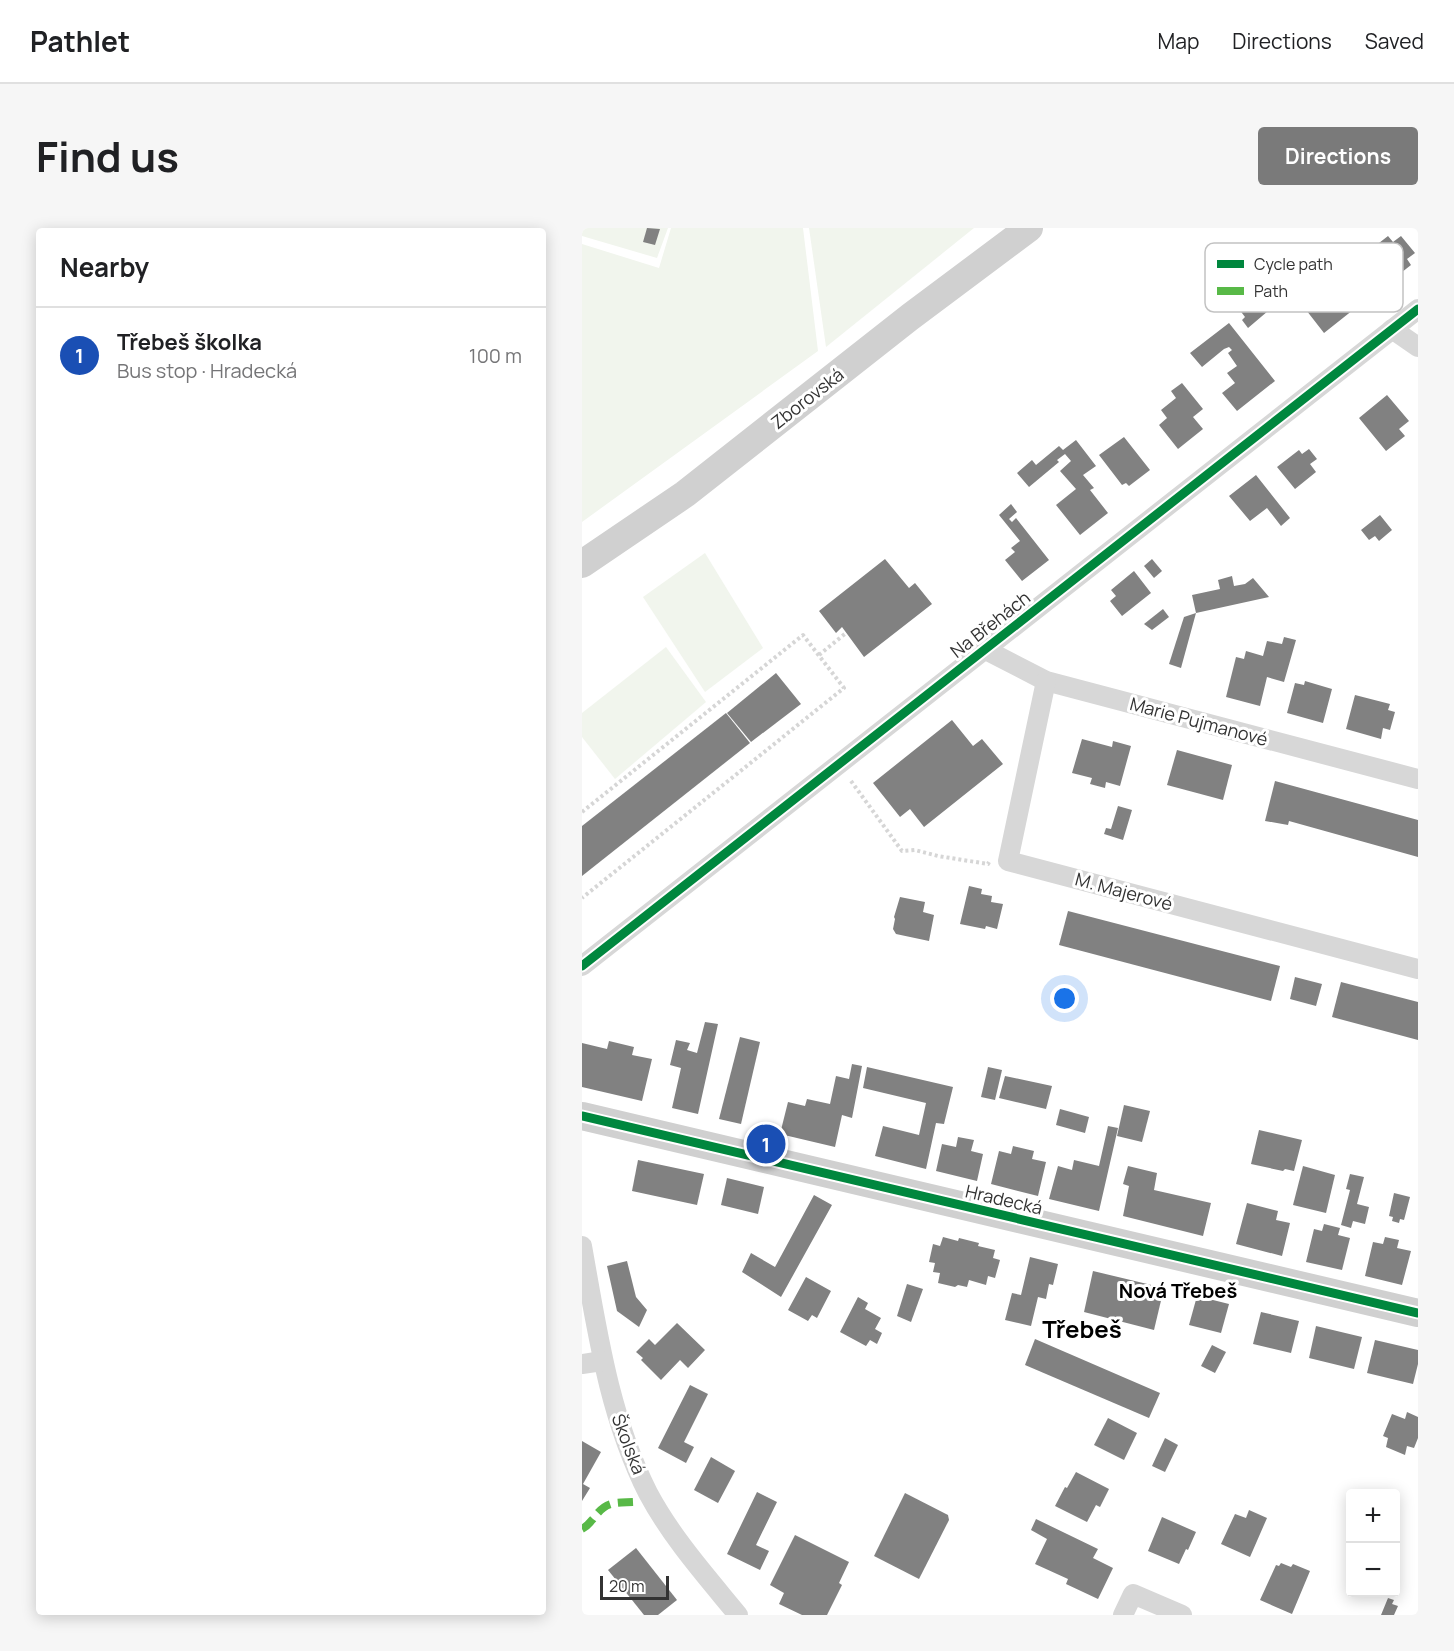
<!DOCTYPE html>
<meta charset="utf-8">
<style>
:root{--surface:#fff;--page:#f6f6f6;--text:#202124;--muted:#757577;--line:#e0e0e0;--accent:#7a7a7a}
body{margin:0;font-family:Manrope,sans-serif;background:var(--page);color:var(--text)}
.controls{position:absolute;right:18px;bottom:18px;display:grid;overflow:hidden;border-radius:6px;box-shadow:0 3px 15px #0003}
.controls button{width:54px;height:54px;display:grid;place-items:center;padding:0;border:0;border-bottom:2px solid var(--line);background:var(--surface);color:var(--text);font:30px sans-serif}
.scale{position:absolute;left:18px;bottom:15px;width:69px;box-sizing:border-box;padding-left:6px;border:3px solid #333;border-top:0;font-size:16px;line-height:21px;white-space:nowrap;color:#333;-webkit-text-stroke:4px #fff;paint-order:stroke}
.you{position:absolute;left:483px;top:771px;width:21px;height:21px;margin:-15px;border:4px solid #fff;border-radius:50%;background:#1a73e8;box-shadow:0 0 0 9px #1a73e833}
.badge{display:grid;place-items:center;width:39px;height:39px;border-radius:50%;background:var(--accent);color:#fff;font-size:20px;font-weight:700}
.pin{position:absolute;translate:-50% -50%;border:3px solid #fff;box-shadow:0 2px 6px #0006}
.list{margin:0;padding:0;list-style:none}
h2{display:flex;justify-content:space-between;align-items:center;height:78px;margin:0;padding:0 24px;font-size:26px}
h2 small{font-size:20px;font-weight:400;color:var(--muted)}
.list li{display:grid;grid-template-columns:39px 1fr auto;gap:18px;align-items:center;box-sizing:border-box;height:96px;padding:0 24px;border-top:2px solid var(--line)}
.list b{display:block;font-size:22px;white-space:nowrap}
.list p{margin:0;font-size:20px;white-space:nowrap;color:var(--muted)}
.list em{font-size:20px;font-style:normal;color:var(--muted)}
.map{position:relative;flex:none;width:836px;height:1387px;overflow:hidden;border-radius:6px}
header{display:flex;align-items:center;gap:36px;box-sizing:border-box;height:84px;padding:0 30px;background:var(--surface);border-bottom:2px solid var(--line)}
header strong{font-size:28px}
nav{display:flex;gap:33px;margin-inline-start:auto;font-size:21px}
.intro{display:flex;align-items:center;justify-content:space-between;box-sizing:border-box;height:144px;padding:0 36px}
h1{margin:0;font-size:42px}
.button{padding:15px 27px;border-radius:6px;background:var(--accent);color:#fff;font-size:21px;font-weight:700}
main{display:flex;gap:36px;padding:0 36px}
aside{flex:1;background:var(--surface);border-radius:6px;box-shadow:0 3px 15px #0003}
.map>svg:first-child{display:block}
</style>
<header>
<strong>Pathlet</strong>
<nav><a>Map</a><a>Directions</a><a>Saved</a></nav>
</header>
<div class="intro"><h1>Find us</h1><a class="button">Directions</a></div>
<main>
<aside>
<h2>Nearby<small></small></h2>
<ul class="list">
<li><span class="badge" style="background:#1a4fb4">1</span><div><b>Třebeš školka</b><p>Bus stop · Hradecká</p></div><em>100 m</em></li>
</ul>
</aside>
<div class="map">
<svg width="836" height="1387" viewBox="0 0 836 1387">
<rect width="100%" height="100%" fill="#fff"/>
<g fill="#f1f5ed">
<polygon points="0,0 86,0 75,30 0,8"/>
<polygon points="89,0 221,0 236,123 0,294 0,16 77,40"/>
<polygon points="227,0 392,0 244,119"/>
<polygon points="123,325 181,420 123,464 61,369"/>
<polygon points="84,419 124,474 33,551 0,509 0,485"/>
</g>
<g fill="#818181">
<polygon points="65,0 78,1 73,17 61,14"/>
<polygon points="806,8 811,14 819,8 833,25 825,31 829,37 801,59 779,29"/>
<polygon points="763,54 775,68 766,75 771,82 742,105 721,78 750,55 754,61"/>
<polygon points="671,63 686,83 666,100 660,92 663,89 654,77"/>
<polygon points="647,95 693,153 655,183 640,165 653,155 645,145 655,138 646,125 650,122 647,119 642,121 620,139 608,125"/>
<polygon points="600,155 621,181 611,189 621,201 596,221 577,197 585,190 579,182 594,170 589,163"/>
<polygon points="805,167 827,193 817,201 823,208 804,223 777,190"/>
<polygon points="542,209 568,242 547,258 544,255 540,257 517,227"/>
<polygon points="494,212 514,238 501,247 512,260 508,262 526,285 498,307 474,277 494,261 478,243 489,233 483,226 475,232 477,234 447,259 435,245 450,232 454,237 477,218 481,222"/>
<polygon points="727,221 735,231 728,236 734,244 713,261 695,239 717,222 720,226"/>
<polygon points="674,247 708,290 699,298 685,280 668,293 647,268"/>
<polygon points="429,276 435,284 427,291 430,294 434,290 467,332 440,353 423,332 433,324 429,320 438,313 417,287"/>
<polygon points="798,287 810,302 797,313 793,308 787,312 779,302"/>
<polygon points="303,331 327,360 333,355 350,376 282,429 260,399 254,405 237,383"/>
<polygon points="570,331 580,343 572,350 562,338"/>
<polygon points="552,343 569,365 540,388 528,373 534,368 529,362"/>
<polygon points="650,348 652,358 663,356 671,350 687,369 614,385 610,367 638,361 636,352"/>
<polygon points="581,381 587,389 570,402 562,396"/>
<polygon points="614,385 599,440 587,436 602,389"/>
<polygon points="702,409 714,412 702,454 685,449 678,478 644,469 654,429 662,431 664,423 681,428 685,413 700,416"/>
<polygon points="194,445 219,476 169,514 145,485"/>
<polygon points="723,453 750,461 741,495 705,485 713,455 722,457"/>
<polygon points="773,467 808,476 806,482 813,484 808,502 801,500 799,511 764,501"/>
<polygon points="144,485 168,515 0,648 0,598"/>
<polygon points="370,492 391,518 400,511 421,536 342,599 328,581 318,589 291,555"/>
<polygon points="500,511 530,519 531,513 549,518 538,558 524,554 523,560 508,556 510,550 490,545"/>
<polygon points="595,522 650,537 641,572 585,557"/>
<polygon points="693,553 836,592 836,629 707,593 706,597 683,593"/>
<polygon points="536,578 550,582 541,612 522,606 524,600 529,601"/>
<polygon points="387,658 400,661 399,666 410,668 409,674 421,676 415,701 404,698 403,701 378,696"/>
<polygon points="318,669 343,674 341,684 352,687 347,713 314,706 311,701 313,691 312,689"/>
<polygon points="486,683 698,738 689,773 477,717"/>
<polygon points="713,749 740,756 734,778 708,771"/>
<polygon points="759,754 836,774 836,812 750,789"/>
<polygon points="123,794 136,796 116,886 90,880 99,840 88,837 94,812 108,815 105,822 115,825"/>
<polygon points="158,809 178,814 159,896 137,891"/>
<polygon points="27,813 52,819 50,827 70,831 60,873 0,859 0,815 25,821"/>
<polygon points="270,836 280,838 270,890 260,887 253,919 198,906 206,874 223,878 225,871 248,876 254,848 267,851"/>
<polygon points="285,839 371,859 362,896 354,895 344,941 293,928 301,898 337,907 344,875 281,860"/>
<polygon points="406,839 420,842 413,872 399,869"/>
<polygon points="423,848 470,858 464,881 417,870"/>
<polygon points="542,877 568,883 560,914 535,908"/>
<polygon points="478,881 507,889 503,905 474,897"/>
<polygon points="526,898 536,900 517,983 467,971 476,938 490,942 492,932 517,938"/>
<polygon points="677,902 720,912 712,943 703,941 701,943 669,936"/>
<polygon points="376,909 392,912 389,923 401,926 395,953 354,943 360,916 374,919"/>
<polygon points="431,918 452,923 450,931 464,934 456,968 409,956 417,923 429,926"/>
<polygon points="56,932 122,946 115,977 50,963"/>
<polygon points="546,938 575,945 572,962 629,975 621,1008 541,988 547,958 541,956"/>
<polygon points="721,938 753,947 744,985 711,977"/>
<polygon points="768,946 782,949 775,976 787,979 783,996 771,993 769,1000 759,997 768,962 764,961"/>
<polygon points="145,950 182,959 176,986 139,977"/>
<polygon points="812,965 828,969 822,992 818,991 817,995 810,993 811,989 807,988"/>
<polygon points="232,967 250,977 199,1069 160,1044 169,1025 193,1039"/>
<polygon points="665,975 696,983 694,992 708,995 700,1028 654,1016"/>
<polygon points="742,996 758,1000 756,1007 768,1010 760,1042 724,1034 732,1001 740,1003"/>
<polygon points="361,1009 376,1013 377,1010 397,1015 396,1018 413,1022 411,1030 418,1032 413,1050 406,1048 404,1057 387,1052 385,1059 376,1057 373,1059 356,1055 358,1045 351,1044 353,1035 347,1034 351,1016 358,1018"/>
<polygon points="803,1009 817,1012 815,1020 829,1023 820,1057 783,1048 791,1014 801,1016"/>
<polygon points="448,1029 476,1036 471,1057 467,1056 464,1071 456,1069 449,1098 423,1092 430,1065 439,1067"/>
<polygon points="45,1033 54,1069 65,1082 57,1099 35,1083 25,1038"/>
<polygon points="511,1043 582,1060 572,1102 502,1084"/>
<polygon points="224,1049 249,1063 235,1090 230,1087 226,1093 206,1082"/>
<polygon points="325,1056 341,1061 329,1094 315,1088"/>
<polygon points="615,1068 647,1076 639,1105 607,1097"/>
<polygon points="276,1069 286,1075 283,1081 299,1090 293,1101 300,1105 295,1116 288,1112 284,1118 258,1104"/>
<polygon points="679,1084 717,1093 709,1125 671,1116"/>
<polygon points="95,1095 123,1122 106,1140 98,1132 79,1152 59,1132 61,1130 54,1124 67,1111 73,1117"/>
<polygon points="734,1098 780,1109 772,1141 727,1130"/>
<polygon points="453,1111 578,1165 567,1190 443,1137"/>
<polygon points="793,1112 836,1122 836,1136 831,1156 785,1145"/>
<polygon points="630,1117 644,1124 633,1145 619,1138"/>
<polygon points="108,1157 126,1166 102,1214 112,1219 104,1235 76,1220"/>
<polygon points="825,1184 836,1189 836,1210 832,1220 825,1218 823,1227 804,1219 806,1210 801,1208 810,1186 823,1191"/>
<polygon points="526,1190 555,1205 542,1232 512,1217"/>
<polygon points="583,1210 596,1217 583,1244 570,1238"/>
<polygon points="0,1213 19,1224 1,1256 8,1260 0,1273"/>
<polygon points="129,1229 153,1243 136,1275 112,1262"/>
<polygon points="494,1244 527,1261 518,1279 514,1277 505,1294 473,1278 483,1259 485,1260"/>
<polygon points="175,1264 195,1274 174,1317 187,1323 178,1342 145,1326"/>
<polygon points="323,1265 366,1287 367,1292 337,1351 292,1328"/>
<polygon points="667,1282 685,1290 668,1329 639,1316 653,1286 664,1290"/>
<polygon points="580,1289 614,1304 606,1322 604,1321 597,1336 566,1323"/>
<polygon points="454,1291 516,1321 511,1330 531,1340 516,1371 484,1356 486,1351 453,1336 465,1311 449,1302"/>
<polygon points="213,1307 267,1334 257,1355 260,1357 245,1387 220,1387 197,1376 202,1365 188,1357"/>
<polygon points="54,1320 95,1372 76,1387 62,1387 26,1342"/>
<polygon points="699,1335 709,1339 711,1336 728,1343 710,1386 678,1372 694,1337 697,1338"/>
<polygon points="806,1370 812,1372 810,1376 816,1378 812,1387 799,1387"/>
</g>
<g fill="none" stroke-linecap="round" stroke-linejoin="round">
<g stroke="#d6d6d6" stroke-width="4" stroke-dasharray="3 3" stroke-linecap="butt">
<polyline points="237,427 264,405"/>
<polyline points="269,553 320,623 333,622 356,628 406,636 407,634"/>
<polyline points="0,584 221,407 262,460 0,670"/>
</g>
<g stroke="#d7d7d7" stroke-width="20">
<polyline points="810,101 836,119"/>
<polyline points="402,421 464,453 836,551"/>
<polyline points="464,453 426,633 836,741"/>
<polyline points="0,738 836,81"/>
<path d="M0 1018C15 1102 27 1188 66 1265 90 1310 124 1348 156 1387"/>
<polyline points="0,1136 20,1133"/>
<polyline points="541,1387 551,1366 600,1387"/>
</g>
<g stroke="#d0d0d0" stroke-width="28">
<polyline points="0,336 103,266 328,89 447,0"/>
<polyline points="0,888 836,1085"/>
</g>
<path stroke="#58b947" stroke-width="8" stroke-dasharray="15 8" stroke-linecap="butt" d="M0 1301C6 1298 7 1295 11 1291 24 1273 31 1275 51 1274"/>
<defs>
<g id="cycleway">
<polyline points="0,738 836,81"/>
<polyline points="0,888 836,1085"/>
</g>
</defs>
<use href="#cycleway" stroke="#fff" stroke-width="13"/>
<use href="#cycleway" stroke="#00873e" stroke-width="9"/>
</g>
<g text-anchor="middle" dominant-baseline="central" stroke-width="6" stroke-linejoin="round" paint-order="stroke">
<g font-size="18" fill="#333" stroke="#fff">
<text transform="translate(225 170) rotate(-38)">Zborovská</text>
<text transform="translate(408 396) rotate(-38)">Na Břehách</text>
<text transform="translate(617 493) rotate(15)">Marie Pujmanové</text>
<text transform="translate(542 663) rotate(15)">M. Majerové</text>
<text transform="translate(422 971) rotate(13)">Hradecká</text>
<text transform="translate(47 1216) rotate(69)">Školská</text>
</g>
<g font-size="20" font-weight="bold" fill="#000" stroke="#fff">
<text x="596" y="1062">Nová Třebeš</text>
</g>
<g font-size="24" font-weight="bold" fill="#000" stroke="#fff">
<text x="500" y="1100">Třebeš</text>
</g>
</g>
<rect x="623" y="15" width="198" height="69" rx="9" fill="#fff" stroke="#c2c2c2" stroke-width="1.5"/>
<rect x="635" y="32" width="27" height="8" fill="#00873e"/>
<rect x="635" y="59" width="27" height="8" fill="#58b947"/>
<g font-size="16" fill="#333">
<text x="672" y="42">Cycle path</text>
<text x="672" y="69">Path</text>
</g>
</svg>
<div class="controls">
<button>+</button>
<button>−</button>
</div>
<div class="scale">20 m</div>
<div class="you"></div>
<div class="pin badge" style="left:184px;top:916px;background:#1a4fb4">1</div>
</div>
</main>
